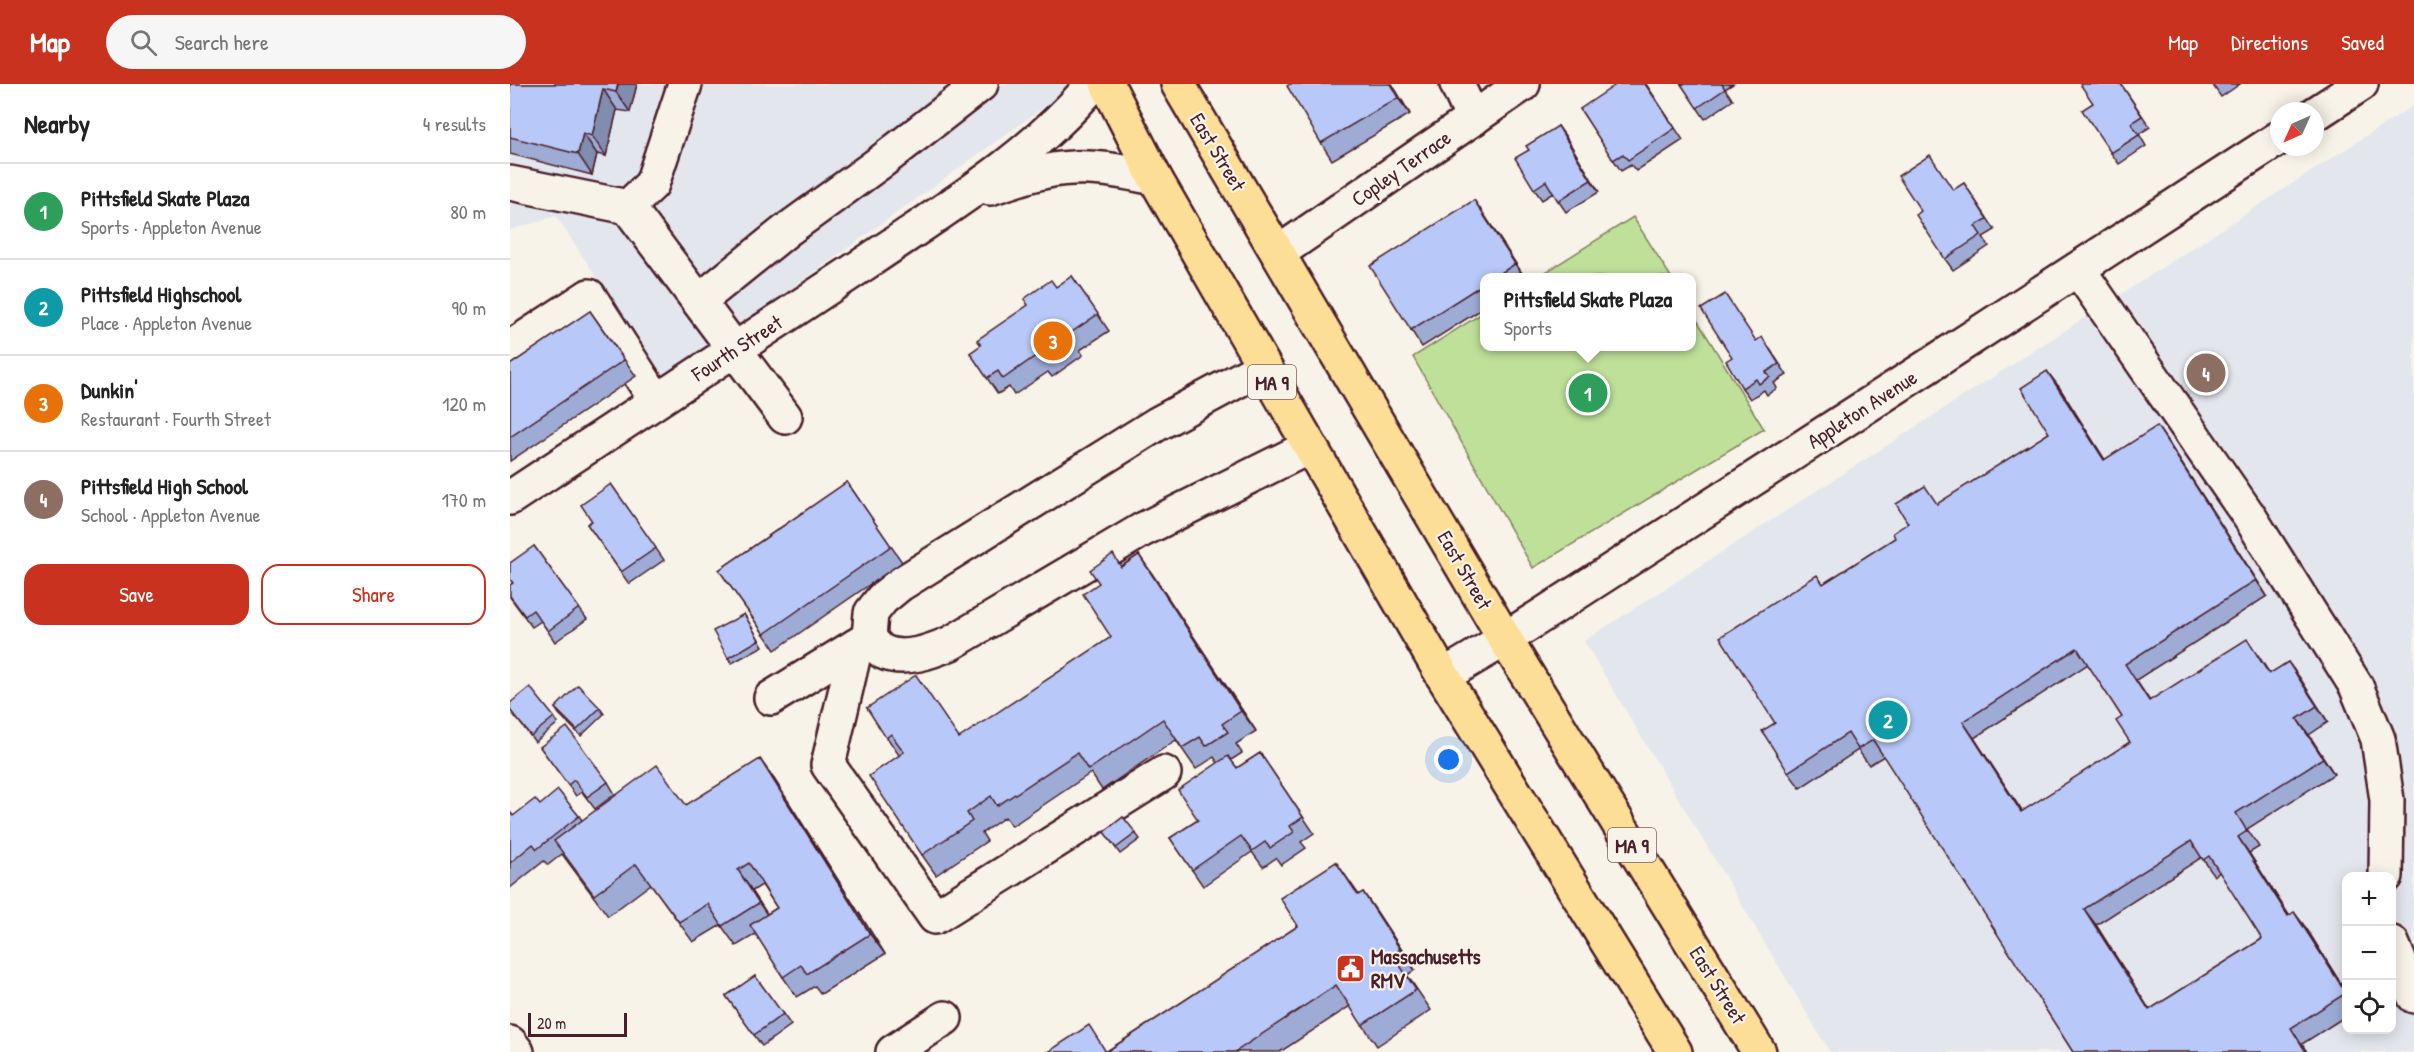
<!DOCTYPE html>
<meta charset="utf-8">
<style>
:root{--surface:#fff;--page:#f6f6f6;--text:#222;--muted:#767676;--line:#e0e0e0;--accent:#c8321e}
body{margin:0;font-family:"Patrick Hand",sans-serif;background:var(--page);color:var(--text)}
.controls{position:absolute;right:18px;bottom:18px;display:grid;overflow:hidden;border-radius:12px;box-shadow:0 3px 15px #0003}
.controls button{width:54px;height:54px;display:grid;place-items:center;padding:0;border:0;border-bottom:2px solid var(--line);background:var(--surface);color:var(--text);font:30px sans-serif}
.compass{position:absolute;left:1760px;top:18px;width:54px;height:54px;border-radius:50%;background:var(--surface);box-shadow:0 3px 15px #0003;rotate:225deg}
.scale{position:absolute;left:18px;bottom:15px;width:99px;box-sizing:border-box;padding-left:6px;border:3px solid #4a1f2b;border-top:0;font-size:16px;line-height:21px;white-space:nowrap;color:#4a1f2b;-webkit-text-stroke:4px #f7f3e8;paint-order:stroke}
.you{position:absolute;left:939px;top:676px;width:21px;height:21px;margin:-15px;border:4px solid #fff;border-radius:50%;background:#1a73e8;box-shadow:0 0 0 9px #1a73e833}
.badge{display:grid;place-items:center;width:39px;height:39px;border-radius:50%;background:var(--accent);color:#fff;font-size:20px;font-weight:700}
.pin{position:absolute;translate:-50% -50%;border:3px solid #fff;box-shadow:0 2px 6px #0006}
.popup{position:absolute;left:970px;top:189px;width:216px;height:78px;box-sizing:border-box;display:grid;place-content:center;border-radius:12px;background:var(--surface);filter:drop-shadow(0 2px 4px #0005);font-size:20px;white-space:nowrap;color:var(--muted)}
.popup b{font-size:22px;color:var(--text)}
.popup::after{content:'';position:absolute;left:50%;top:100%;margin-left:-12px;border:12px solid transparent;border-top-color:var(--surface)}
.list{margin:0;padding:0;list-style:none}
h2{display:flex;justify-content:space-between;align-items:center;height:78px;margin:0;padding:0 24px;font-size:26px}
h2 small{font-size:20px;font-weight:400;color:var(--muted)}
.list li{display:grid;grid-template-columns:39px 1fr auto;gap:18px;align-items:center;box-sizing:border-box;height:96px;padding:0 24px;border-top:2px solid var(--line)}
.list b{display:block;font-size:22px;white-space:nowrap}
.list p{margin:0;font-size:20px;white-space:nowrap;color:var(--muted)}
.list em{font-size:20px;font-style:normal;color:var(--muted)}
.actions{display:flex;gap:12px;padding:18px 24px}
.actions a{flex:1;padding:14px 0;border:2px solid var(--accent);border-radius:18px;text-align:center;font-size:21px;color:var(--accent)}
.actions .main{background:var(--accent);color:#fff}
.icon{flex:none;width:33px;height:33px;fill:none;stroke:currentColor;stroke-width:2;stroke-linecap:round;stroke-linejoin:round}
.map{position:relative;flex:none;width:1904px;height:968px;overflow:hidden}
header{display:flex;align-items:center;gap:36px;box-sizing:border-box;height:84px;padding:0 30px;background:var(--accent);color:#fff}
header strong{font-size:28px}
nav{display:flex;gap:33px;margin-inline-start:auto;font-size:21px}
.search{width:420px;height:54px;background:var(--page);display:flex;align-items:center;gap:15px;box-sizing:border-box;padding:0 21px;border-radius:33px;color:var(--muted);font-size:22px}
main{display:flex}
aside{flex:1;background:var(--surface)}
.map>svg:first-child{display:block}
</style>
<header>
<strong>Map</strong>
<div class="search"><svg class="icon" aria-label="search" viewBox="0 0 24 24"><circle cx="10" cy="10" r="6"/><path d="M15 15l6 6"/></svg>Search here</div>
<nav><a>Map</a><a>Directions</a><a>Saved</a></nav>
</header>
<main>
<aside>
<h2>Nearby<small>4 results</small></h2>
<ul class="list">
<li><span class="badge" style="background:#2e9e5b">1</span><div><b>Pittsfield Skate Plaza</b><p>Sports · Appleton Avenue</p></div><em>80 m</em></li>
<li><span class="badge" style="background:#0f9aa8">2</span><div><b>Pittsfield Highschool</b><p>Place · Appleton Avenue</p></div><em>90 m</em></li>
<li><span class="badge" style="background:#e8710a">3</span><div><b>Dunkin'</b><p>Restaurant · Fourth Street</p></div><em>120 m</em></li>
<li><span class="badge" style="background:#8d6e63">4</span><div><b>Pittsfield High School</b><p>School · Appleton Avenue</p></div><em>170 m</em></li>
</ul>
<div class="actions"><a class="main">Save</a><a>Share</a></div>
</aside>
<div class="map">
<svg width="1904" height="968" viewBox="0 0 1904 968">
<rect width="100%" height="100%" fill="#f7f3e8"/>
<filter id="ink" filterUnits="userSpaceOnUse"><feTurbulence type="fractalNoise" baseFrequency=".0167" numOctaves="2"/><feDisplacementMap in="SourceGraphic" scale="12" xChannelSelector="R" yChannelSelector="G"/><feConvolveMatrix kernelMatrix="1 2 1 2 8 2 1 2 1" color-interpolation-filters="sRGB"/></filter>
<g filter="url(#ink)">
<g fill="#e4e6ed" fill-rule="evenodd">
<polygon points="0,0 560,0 562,3 154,296 46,132 0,146"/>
<path d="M1904 21V968H1320L1074 557ZM1836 792H1882V946H1836Z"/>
</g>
<g fill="#bee099" stroke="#848062" stroke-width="1.5">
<polygon points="1123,133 1161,193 1028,193"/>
<polygon points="974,228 974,262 1182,262 1182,228 1254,345 1023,484 903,273"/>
</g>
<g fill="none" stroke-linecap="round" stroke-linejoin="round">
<defs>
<g id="minor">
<polyline points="947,0 963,35"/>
<polyline points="1805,30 1851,0"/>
<polyline points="0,99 118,123 275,333"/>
<path d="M480 104C507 95 534 85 562 84 589 82 618 89 645 94"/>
<polyline points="118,123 142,100 175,0"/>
<polyline points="768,169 1013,0"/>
<polyline points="1568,185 1741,435 1846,602 1868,655 1877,716 1876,792"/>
<polyline points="189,217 277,146 372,77 471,0"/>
<polyline points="0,264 79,212 146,316"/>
<path d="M753 283 647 340 389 501 372 515 361 529 359 554C363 558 368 565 373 568 394 578 422 567 441 559L632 446 799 363"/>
<path d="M0 414C119 334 240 256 360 176 438 123 522 73 583 0"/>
<polyline points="346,562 318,681 425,833 654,689"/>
<polyline points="933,592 995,555 1420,281 1769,54"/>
<polyline points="261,614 357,555"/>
<polyline points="1882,859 1904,912"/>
<polyline points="0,959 7,968"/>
<polyline points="383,968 435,934"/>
</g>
<g id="highway">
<polyline points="597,0 645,94 933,592 1165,968"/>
<polyline points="668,0 995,555 1249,968"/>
</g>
</defs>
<use href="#minor" stroke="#4a1f2b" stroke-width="38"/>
<use href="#highway" stroke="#4a1f2b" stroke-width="38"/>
<use href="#minor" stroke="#f7f3e8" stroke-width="33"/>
<use href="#highway" stroke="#fdde96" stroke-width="33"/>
</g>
<g fill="#9eacd5" stroke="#4a1f2b" stroke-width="1.5" fill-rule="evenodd">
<polygon points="0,0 127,0 120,28 107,26 96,72 87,70 82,91 0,70"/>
<polygon points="882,0 900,30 822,76 811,59"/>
<polygon points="1136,0 1173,56 1126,87 1121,81 1111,87 1070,25"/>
<polygon points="1171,0 1223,0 1215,5 1223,16 1195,35"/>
<polygon points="1611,0 1640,43 1629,50 1636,62 1609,80 1601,69 1583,19"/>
<polygon points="1702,0 1730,0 1711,13"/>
<polygon points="1048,42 1089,108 1056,128 1043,109 1032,116 1024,105 1019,66"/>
<polygon points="1454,99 1485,146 1473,153 1479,162 1443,186 1435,175 1444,106"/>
<polygon points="975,132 1015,194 975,194 975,223 912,263 901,246"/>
<polygon points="562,192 599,247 570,266 573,271 542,293 538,288 504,311 499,303 488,310 460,269 471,262 518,221 546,203"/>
<polygon points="80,227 126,292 0,377 0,281"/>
<polygon points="1247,257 1260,265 1277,291 1264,299 1267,304 1257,311 1254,306 1240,315 1232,304"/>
<path d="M1549 303 1595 376 1658 358 1757 512 1626 596 1640 617 1748 571 1760 590 1778 578 1818 638 1799 651 1824 690 1737 745 1749 763 1739 769 1779 831 1796 844 1836 908V932L1792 960 1797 968H1563L1374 672 1359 681 1348 666 1290 704 1278 688 1265 639 1313 500 1385 454 1398 439 1539 349ZM1578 580 1612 633 1620 658 1512 728 1464 654ZM1692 773 1704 792 1710 788 1752 855 1639 926 1586 841Z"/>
<polygon points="337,398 392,478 265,566 209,486"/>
<polygon points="101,400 154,476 119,500 77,440 82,437"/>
<polygon points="24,462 77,535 45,558 31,537 22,543 0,513 2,499"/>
<polygon points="629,471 746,647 726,660 732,669 721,676 727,684 750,669 804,749 791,758 796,764 771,781 766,774 753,783 742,768 693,802 660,754 688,736 708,679 704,673 686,685 666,656 592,706 581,689 502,742 495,733 472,749 477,757 426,791 412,771 389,671 357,624 450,654 601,553 589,499 611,482"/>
<polygon points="234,530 253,562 222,579 218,574"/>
<polygon points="45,624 90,624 94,630 71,652 49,630"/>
<polygon points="0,626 44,633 48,639 25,658"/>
<polygon points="30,663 98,698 105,710 85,725 72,708 66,712"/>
<path d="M264 695 375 870 311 910 305 902 287 913 273 893 246 850 226 862 211 841 183 858 141 800 98 832 52 770 38 781 34 777 0 804V728L3 732 30 721 69 732 72 736 176 721ZM252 801 267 824 257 830 242 807Z"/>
<polygon points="613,733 630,755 610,770 594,748"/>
<polygon points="826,778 849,811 853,808 905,886 897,891 921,926 867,962 840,922 770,968 538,968 597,967 788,842"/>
<polygon points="245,892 281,941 252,962 216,912"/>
</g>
<g fill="#818cae" stroke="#4a1f2b" stroke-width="1.5">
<polygon points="108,0 127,0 120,28 106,8"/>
<polygon points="880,0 882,0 900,30 888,14"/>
<polygon points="93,5 107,26 96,72 82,52"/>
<polygon points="1048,42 1056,53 1089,108 1081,96"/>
<polygon points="73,49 87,70 82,91 68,70"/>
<polygon points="964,116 975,132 1015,194 1005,180"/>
<polygon points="1537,287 1549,303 1605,392 1594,376"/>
<polygon points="1647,342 1658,358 1757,512 1746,496"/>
<polygon points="629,471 643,491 746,647 731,627"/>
<polygon points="1778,578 1790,594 1818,638 1807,622"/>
<polygon points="1787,635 1799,651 1824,690 1813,674"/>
<polygon points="1453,638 1464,654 1523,744 1511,728"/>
<polygon points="250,675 264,695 375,870 360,850"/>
<polygon points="1728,753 1739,769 1789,848 1778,832"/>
<polygon points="228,786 242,807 263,839 249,819"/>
<polygon points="853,808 867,828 905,886 890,865"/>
<polygon points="1574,825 1586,841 1650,942 1639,926"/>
<polygon points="1784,828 1796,844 1836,908 1836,909"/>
</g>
<g fill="#b8c8f8" stroke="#4a1f2b" stroke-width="1.5" fill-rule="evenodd">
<polygon points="0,0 108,0 106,8 93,5 82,52 73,49 68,70 0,53"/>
<polygon points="780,0 880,0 888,14 811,59 777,2"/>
<polygon points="1107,0 1135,0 1165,44 1118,76 1113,70 1103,76 1070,25"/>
<polygon points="1171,0 1212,0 1215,5 1187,24"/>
<polygon points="1570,0 1611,0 1632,32 1621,39 1629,51 1601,69 1572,26 1583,19"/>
<polygon points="1048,42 1081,96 1048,117 1036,97 1024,105 1005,74 1019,66 1016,62"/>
<polygon points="1420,71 1443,106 1454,99 1477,135 1465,142 1471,151 1435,175 1406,131 1411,127 1388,92"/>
<polygon points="964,116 1005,180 983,194 975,194 975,199 901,246 860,182"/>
<polygon points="562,192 588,230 559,250 562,255 531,277 527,271 493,295 488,287 477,294 460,269 471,261 467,256 518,221 514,215 541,196 546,203"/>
<polygon points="1215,210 1246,257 1252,253 1269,280 1256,288 1260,293 1249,300 1246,295 1232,304 1216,277 1222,273 1191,225"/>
<polygon points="80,227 114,276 0,353 0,281"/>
<path d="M1537 287 1594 376 1647 342 1746 496 1615 580 1639 617 1737 555 1759 590 1778 578 1807 622 1787 635 1813 674 1726 729 1737 747 1728 753 1778 832 1784 828 1836 909 1781 944 1796 968H1563L1363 656 1348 665 1338 649 1278 688 1252 647 1265 639 1210 553 1307 491 1313 500 1385 454 1383 449 1398 439 1386 420 1415 402 1427 420 1539 349 1511 304ZM1567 564 1612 633 1606 637 1620 658 1511 728 1453 638ZM1681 757 1693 776 1699 772 1752 855 1639 926 1574 825Z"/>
<polygon points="337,398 381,462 254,550 209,486"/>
<polygon points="101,400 146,464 111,488 77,440 82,437 71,421"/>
<polygon points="24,462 69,524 38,547 23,526 15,532 0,512 0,501 3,499 0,495 0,479"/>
<polygon points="603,470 611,483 629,471 731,627 712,640 718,648 696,662 690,653 672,664 653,635 578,686 567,669 487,722 481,712 457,729 462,737 412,771 359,692 394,668 381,650 376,654 357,624 406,591 449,654 601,553 573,510 589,499 580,486"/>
<polygon points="234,530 249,556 218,574 203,547"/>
<polygon points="68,601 90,624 67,646 45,624"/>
<polygon points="20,603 44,633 21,652 0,626 0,619"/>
<polygon points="57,643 98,698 77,713 64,696 58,701 30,663"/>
<polygon points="750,669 793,733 780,742 784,748 760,764 755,758 742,767 731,752 682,786 660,754 688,736 668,706 718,672 727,684"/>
<polygon points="250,675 360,850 297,890 291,881 273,893 240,841 267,824 239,779 228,786 249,819 212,842 198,820 169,838 126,780 84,811 44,757 147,681 176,721"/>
<polygon points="48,706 69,732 27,765 23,760 0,779 0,728 3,732 25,715 30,721"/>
<polygon points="613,733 626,749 606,764 594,748"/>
<polygon points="826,778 848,811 853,808 890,865 883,871 906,906 852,941 826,901 725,968 538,968 579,941 596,968 788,842 770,814"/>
<polygon points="245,892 273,930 244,951 216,912"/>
</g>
</g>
<defs>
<symbol id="civic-square" viewBox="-11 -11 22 22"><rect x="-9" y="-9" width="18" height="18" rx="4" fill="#c8321e" stroke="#f7f3e8"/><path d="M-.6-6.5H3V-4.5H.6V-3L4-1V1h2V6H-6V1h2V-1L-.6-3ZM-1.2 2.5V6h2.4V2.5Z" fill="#fff"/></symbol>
</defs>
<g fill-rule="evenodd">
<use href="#civic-square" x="824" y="868" width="33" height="33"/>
</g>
<g text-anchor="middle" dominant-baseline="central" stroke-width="4.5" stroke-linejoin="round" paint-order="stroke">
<g fill="#f7f3e8" stroke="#7e5f64" stroke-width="1.5">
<rect x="738" y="281" width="48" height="34" rx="4.5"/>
<rect x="1098" y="744" width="48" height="34" rx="4.5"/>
</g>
<g font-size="20" font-weight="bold" fill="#4a1f2b">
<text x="762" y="298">MA 9</text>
<text x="1122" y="761">MA 9</text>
</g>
<g font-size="21" fill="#4a1f2b" stroke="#f7f3e8">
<text transform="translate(708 68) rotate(59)">East Street</text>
<text transform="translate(891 84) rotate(-35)">Copley Terrace</text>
<text transform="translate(227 264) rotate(-33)">Fourth Street</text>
<text transform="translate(1352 325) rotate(-33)">Appleton Avenue</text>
<text transform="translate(955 486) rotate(60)">East Street</text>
<text transform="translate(1208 901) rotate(58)">East Street</text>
</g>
<g font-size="21" font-weight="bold" fill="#4a1f2b" stroke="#f7f3e8" text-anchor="start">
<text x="861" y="872">Massachusetts<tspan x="861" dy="24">RMV</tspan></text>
</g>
</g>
</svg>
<div class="controls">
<button>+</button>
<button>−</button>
<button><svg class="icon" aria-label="locate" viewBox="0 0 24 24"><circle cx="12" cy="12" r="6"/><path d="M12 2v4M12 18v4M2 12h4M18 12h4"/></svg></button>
</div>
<svg class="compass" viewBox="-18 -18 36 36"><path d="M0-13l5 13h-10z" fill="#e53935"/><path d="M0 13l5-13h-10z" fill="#767676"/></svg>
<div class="scale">20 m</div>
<div class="you"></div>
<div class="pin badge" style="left:1078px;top:309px;background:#2e9e5b">1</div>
<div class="popup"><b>Pittsfield Skate Plaza</b>Sports</div>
<div class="pin badge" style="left:1378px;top:636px;background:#0f9aa8">2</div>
<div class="pin badge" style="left:543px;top:257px;background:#e8710a">3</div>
<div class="pin badge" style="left:1696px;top:289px;background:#8d6e63">4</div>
</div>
</main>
